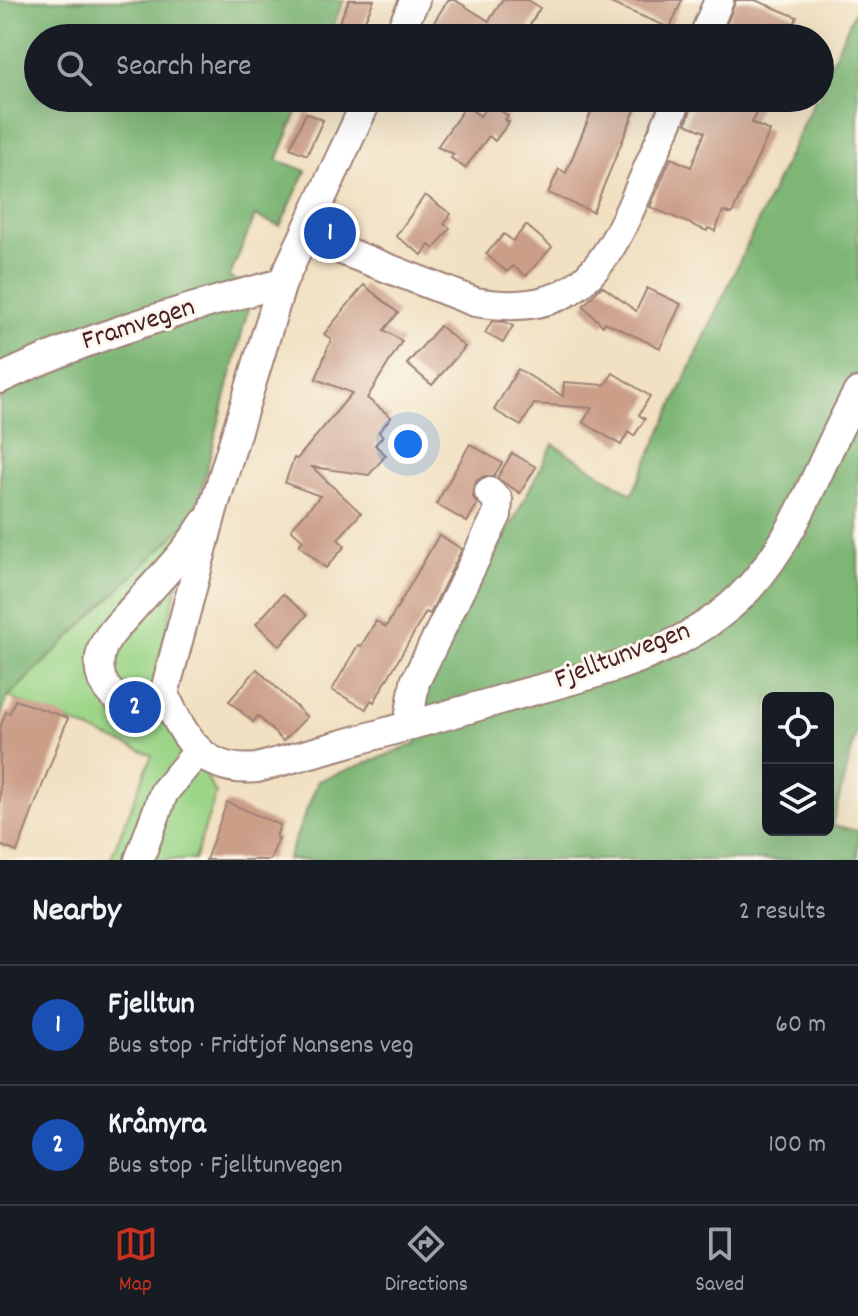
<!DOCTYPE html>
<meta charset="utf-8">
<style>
:root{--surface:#171b24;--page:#242831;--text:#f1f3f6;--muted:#9ea1a6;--line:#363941;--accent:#c8321e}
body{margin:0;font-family:Dekko,sans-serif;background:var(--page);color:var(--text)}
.controls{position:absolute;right:24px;bottom:24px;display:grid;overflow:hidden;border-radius:12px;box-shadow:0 8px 32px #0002}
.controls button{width:72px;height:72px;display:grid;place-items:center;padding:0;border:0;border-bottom:2px solid var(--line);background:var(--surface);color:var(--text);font:40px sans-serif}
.you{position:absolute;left:408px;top:444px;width:28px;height:28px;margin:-20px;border:6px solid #fff;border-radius:50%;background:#1a73e8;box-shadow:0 0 0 12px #1a73e833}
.badge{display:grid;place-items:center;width:52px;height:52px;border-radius:50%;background:var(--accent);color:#fff;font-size:26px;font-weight:700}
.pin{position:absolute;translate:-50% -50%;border:4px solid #fff;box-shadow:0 2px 8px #0006}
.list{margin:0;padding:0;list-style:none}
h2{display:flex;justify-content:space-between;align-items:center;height:104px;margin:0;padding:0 32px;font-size:34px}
h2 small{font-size:26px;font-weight:400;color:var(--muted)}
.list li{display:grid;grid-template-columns:52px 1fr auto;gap:24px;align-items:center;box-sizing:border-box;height:120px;padding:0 32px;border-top:2px solid var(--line)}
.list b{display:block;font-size:30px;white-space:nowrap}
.list p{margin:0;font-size:26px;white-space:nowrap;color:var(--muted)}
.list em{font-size:26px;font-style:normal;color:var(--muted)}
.icon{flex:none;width:44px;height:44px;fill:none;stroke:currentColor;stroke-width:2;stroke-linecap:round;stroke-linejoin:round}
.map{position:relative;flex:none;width:858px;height:860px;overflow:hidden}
.search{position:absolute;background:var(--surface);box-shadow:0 8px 32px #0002;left:24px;right:24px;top:24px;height:88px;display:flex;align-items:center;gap:20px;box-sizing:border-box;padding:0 28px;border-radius:44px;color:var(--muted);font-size:30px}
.sheet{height:344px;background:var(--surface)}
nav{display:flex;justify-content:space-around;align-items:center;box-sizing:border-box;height:112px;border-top:2px solid var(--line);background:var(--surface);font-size:22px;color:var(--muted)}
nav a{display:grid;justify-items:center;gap:4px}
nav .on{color:var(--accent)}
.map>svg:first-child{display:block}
</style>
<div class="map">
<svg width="858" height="860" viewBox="0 0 858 860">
<rect width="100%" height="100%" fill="#fbf7ec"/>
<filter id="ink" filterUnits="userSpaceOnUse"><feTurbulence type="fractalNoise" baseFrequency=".0125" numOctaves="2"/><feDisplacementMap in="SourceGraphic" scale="16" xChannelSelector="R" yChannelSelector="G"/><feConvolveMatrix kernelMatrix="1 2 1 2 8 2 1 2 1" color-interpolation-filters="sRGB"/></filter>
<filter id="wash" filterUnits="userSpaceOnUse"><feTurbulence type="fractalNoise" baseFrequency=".006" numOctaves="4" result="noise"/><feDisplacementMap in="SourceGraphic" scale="32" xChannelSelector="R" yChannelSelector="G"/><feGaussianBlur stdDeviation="1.8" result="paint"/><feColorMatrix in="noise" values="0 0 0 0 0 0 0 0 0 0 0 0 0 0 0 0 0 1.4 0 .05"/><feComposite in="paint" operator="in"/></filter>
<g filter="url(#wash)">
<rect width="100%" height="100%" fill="#f1e0c1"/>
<polygon fill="#9cd588" stroke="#737a5a" stroke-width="2" points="195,515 154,679 216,794 194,860 110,860 152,755 8,697"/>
<g fill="#7db674" stroke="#646a50" stroke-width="2" fill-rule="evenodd">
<polygon points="0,0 344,0 328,38 38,38 38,98 303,98 277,160 306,171 280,226 255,216 229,278 254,286 195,515 8,697 0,718"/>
<path d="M858 4V726L832 825 858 831V860H287L318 781 416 744 422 696 553 444 632 494 815 98H820V87ZM768 698H828V830H768Z"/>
</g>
<g id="blocks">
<g fill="#cb9e88">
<polygon points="349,0 374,0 357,38 332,38"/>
<polygon points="448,0 455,0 489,21 502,0 528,0 540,8 522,38 453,38 432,25"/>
<polygon points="603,0 682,0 670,28"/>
<polygon points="736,0 755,0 797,17 789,38 721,38"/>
<polygon points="597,98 640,98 593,212 548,193 559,169 566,173"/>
<polygon points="695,98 763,98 752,123 770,131 732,214 723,211 715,231 708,228 707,231 650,207 671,158 691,167 705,132 686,124"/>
<polygon points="490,103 508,116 505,120 509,122 495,141 489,136 465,168 451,158 454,154 437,147 466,106 480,116"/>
<polygon points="306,113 323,120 307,155 290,148"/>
<polygon points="425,195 451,214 444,224 450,228 434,249 429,245 422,255 396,236"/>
<polygon points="526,225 552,247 526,276 513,266 507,272 486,254 504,234 513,241"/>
<polygon points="364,285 398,313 384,330 402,341 367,398 391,417 379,432 383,436 375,445 386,455 369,475 312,467 361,513 338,539 345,546 326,568 299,545 303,540 291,529 320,496 285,483 294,458 297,459 352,393 316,379 331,339 324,334"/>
<polygon points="602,286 636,311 647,288 681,304 660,348 605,322 603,326 583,306"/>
<polygon points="492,321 505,322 513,326 503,343 485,333"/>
<polygon points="440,326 465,347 432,385 407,364"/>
<polygon points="518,369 563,396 564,382 605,385 613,373 650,396 639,415 645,419 634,436 628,432 621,445 583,422 592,408 534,404 521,426 494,410"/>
<polygon points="470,444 502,463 494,476 484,476 476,481 473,497 477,504 467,522 436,504"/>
<polygon points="512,453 536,467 520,493 497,478"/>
<polygon points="439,535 462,549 430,614 426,612 374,702 371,700 366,709 332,690 358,645 361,646 376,621 386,627"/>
<polygon points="283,594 307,615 280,646 256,624"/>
<polygon points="257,669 307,717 283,741 258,716 253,722 229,701"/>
<polygon points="15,700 68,718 17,852 0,845 0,728 6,712 10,713"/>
<polygon points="227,802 280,825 276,837 279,838 270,860 206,860"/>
</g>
</g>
</g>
<g filter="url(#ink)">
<use href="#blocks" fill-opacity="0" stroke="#9e8076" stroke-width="2"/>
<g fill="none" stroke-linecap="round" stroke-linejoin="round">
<defs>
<g id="minor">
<polyline points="397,38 415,0"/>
<polyline points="703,38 719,0"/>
<path d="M368 98 282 283 213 509 164 694C185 737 202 774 257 768 339 745 421 723 503 699 588 675 687 656 749 588 800 533 821 456 858 392"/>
<path d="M305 236 475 302C574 318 604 272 639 189 652 159 665 128 678 98"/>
<path d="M0 379C89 336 186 308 282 283"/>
<path d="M164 694C151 701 138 708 123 701 102 691 95 670 102 649 107 636 119 624 128 614 153 585 184 556 204 523"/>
<polyline points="408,726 415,682 497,515 498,500 489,492"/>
<polyline points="139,860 164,792 199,750"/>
</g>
</defs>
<use href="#minor" stroke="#9e8076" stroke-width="32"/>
<use href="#minor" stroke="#fff" stroke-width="28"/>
</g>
</g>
<g text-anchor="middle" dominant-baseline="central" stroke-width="6" stroke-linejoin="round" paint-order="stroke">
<g font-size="28" fill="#4a1f2b" stroke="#fbf7ec">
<text transform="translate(139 326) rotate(-18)">Framvegen</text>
<text transform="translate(623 657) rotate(-21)">Fjelltunvegen</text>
</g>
</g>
</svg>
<div class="controls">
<button><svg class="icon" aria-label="locate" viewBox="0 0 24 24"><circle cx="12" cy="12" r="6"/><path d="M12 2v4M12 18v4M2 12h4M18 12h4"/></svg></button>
<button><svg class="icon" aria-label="layers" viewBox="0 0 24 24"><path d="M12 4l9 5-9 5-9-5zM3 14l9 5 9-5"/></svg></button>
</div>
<div class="you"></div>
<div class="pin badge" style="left:330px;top:233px;background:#1a4fb4">1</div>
<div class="pin badge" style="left:135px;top:707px;background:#1a4fb4">2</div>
<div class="search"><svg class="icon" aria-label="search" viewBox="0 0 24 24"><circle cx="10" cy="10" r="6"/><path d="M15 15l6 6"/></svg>Search here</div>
</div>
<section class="sheet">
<h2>Nearby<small>2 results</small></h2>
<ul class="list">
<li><span class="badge" style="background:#1a4fb4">1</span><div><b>Fjelltun</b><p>Bus stop · Fridtjof Nansens veg</p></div><em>60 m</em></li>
<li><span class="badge" style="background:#1a4fb4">2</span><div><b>Kråmyra</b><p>Bus stop · Fjelltunvegen</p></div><em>100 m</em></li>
</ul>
</section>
<nav>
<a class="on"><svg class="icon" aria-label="map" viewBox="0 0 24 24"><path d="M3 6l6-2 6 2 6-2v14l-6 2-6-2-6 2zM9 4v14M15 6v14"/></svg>Map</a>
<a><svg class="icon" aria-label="directions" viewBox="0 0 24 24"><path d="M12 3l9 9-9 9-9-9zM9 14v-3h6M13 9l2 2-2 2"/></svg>Directions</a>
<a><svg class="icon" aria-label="saved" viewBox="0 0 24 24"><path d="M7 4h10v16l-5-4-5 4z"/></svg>Saved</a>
</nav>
